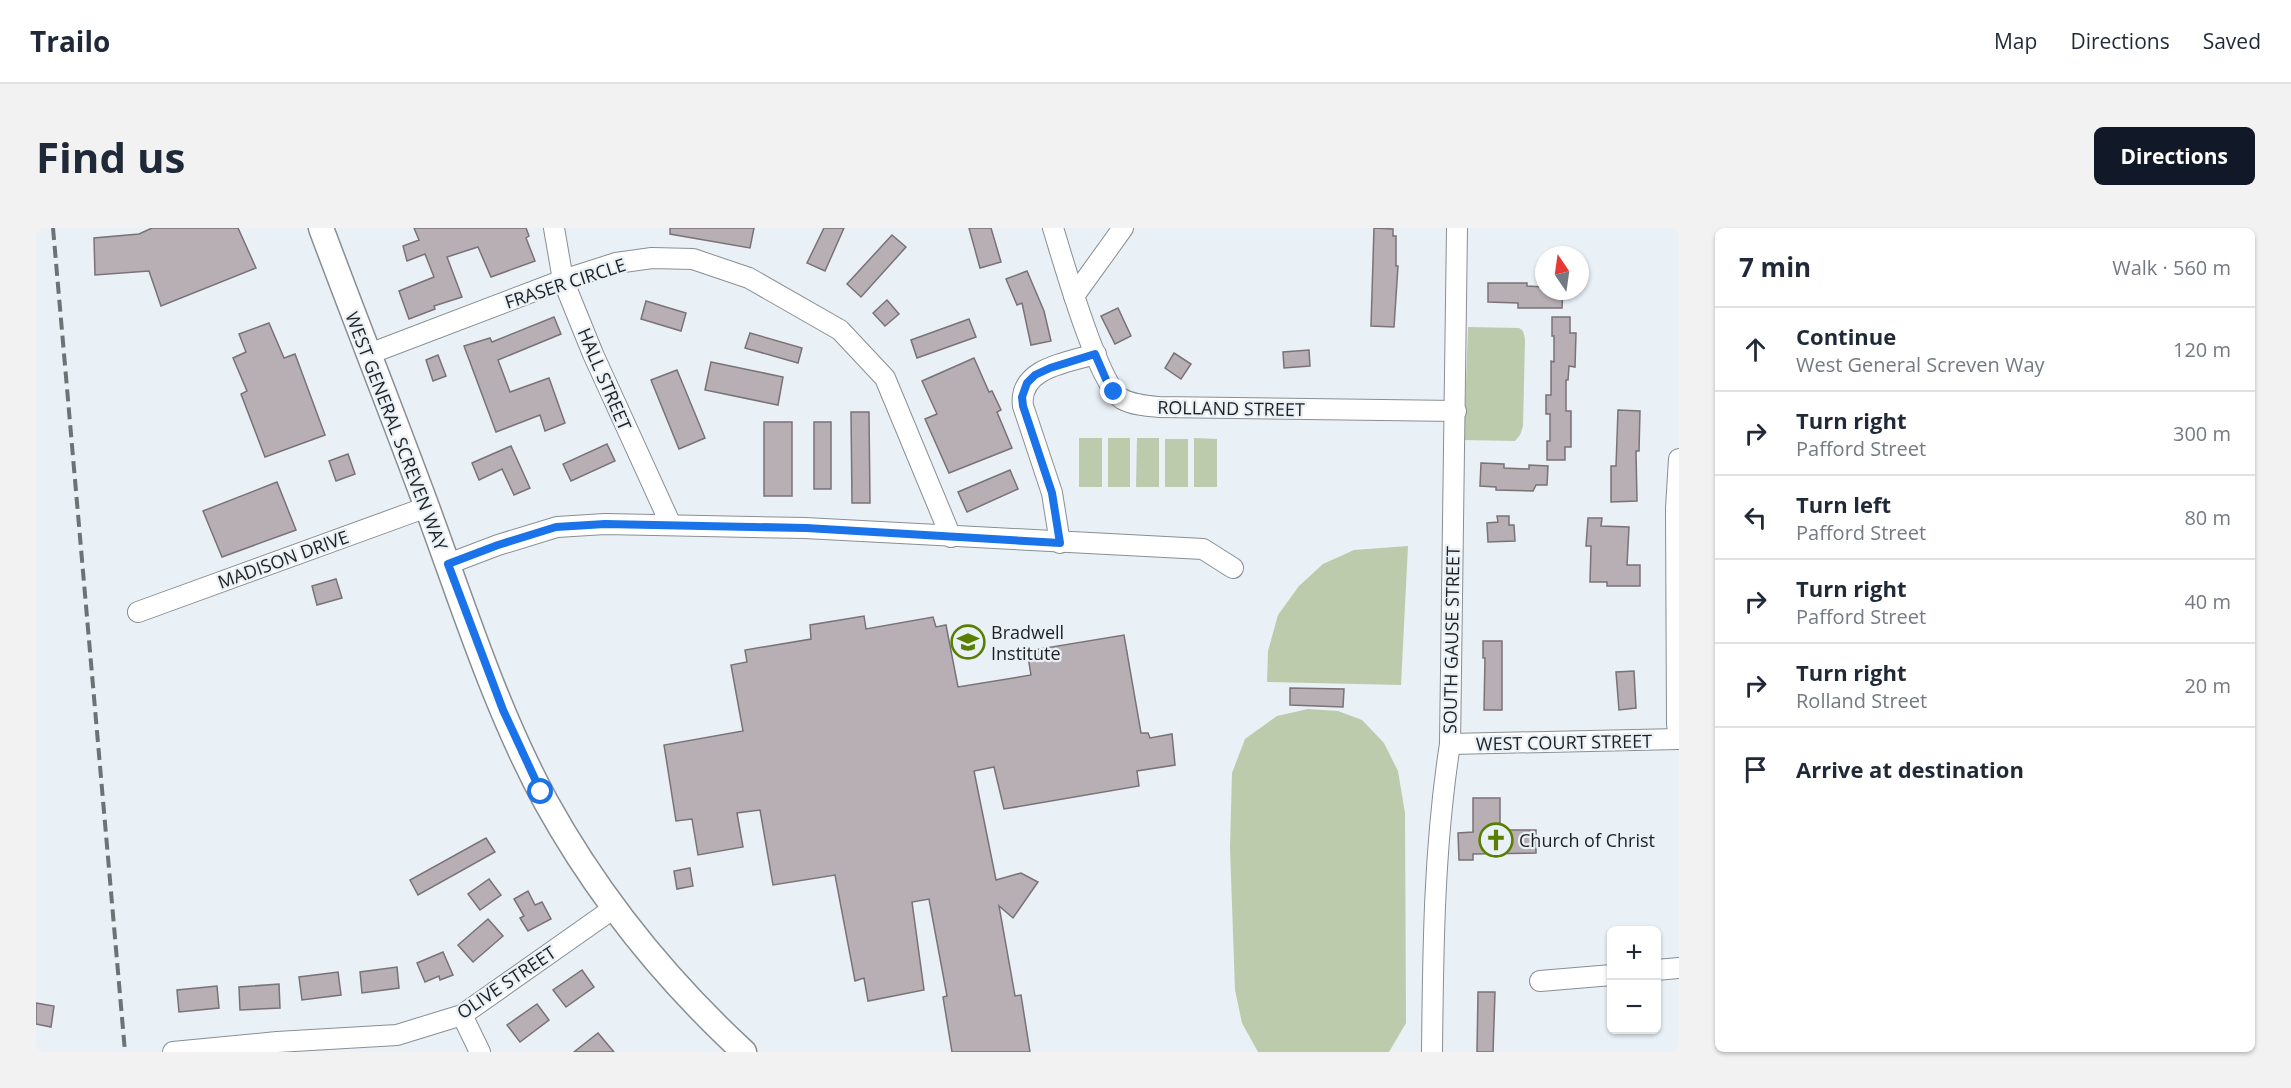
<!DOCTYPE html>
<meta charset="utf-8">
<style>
:root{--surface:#fff;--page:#f2f2f3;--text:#1f2937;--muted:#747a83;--line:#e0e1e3;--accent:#111827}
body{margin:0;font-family:"Open Sans",sans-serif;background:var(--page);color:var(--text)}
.controls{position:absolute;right:18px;bottom:18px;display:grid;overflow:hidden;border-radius:9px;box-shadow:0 2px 4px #0004}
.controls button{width:54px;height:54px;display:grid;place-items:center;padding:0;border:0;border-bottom:2px solid var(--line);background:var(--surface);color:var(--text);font:30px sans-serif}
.compass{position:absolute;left:1499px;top:18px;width:54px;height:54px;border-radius:50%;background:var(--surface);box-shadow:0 2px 4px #0004;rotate:347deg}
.stop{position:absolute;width:18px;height:18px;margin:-14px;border:4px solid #1a73e8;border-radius:50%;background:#fff}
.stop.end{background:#1a73e8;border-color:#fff;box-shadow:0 2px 6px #0008}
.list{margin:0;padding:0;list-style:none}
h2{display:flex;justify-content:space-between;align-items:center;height:78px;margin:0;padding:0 24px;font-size:26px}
h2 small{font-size:20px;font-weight:400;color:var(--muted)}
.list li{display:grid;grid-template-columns:39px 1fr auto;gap:18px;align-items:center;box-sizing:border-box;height:84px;padding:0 24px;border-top:2px solid var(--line)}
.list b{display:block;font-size:22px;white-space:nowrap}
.list p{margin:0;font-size:20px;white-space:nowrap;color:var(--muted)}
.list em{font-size:20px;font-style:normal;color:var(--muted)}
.icon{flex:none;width:33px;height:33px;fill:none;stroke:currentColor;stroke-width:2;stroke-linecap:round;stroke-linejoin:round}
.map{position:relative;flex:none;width:1643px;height:824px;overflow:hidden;border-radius:9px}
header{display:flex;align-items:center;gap:36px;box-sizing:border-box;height:84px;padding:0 30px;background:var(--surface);border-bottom:2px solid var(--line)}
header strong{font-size:28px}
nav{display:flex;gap:33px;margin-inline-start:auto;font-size:21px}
.intro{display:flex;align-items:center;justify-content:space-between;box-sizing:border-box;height:144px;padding:0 36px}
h1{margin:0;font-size:42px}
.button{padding:15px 27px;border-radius:9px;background:var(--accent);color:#fff;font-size:21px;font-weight:700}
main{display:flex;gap:36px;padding:0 36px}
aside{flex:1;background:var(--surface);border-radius:9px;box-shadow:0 2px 4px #0004}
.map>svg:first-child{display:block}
</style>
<header>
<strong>Trailo</strong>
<nav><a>Map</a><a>Directions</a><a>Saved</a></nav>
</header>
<div class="intro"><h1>Find us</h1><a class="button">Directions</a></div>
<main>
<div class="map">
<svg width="1643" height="824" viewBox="0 0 1643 824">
<rect width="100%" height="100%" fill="#e9f0f6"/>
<g fill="#bbcbab">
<polygon points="1432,99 1483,100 1487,103 1489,111 1487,198 1484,207 1479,213 1428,212"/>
<rect x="1043" y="210" width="23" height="49"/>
<rect x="1072" y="210" width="22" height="49"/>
<polygon points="1101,210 1123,210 1123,259 1100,259"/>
<polygon points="1158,210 1181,211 1181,259 1158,259"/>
<rect x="1129" y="211" width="23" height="48"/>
<polygon points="1372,318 1365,457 1231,454 1232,423 1242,387 1263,358 1287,336 1318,322"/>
<polygon points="1272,481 1302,483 1326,492 1348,515 1362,543 1369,585 1370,795 1353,824 1222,824 1206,795 1199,762 1194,620 1196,545 1209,511 1241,488"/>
</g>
<g fill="#b7afb4" stroke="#797277" stroke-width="1.5">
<polygon points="116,0 202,0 220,40 125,78 113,43 59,47 58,10 103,6"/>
<polygon points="378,0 490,0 493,8 490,10 499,33 455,49 442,19 411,29 426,69 398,78 399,81 373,91 363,63 398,49 389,26 371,33 367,18 383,12"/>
<polygon points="634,0 718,0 714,20 634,6"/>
<polygon points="788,0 808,0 789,43 771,35"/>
<polygon points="933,0 955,0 965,34 944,40"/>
<polygon points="1338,0 1357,1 1357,8 1360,8 1360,38 1362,38 1358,99 1335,98"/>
<polygon points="856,7 870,19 825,69 811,56"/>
<polygon points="991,43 1008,83 1015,113 995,117 986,75 981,77 970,51"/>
<polygon points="1452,55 1491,55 1491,58 1508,59 1508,63 1527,63 1526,80 1482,80 1482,75 1452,74"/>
<polygon points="851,72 863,86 849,98 837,85"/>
<polygon points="610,73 650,85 645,103 605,91"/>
<polygon points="1082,80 1095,108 1079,116 1065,88"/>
<polygon points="518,89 525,106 462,132 474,164 513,150 529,195 509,203 504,187 460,204 428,118 454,110 456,114"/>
<polygon points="1516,89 1534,89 1534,105 1540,105 1539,139 1533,138 1532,152 1530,152 1530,183 1535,183 1535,219 1529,219 1529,232 1511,232 1511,213 1514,213 1514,186 1510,186 1510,167 1515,167 1515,133 1518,134 1518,108 1516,108"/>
<polygon points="933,91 940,109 881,130 875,112"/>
<polygon points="233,95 248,130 259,126 289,207 229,229 205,166 211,163 197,130 210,124 203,106"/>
<polygon points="714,105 766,120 762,135 709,120"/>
<polygon points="1273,122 1274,138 1248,140 1247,124"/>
<polygon points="1138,125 1155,136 1145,151 1129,140"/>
<polygon points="402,127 410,148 397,153 390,132"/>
<polygon points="938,130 953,164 956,163 965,182 961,184 976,220 913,245 889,191 901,186 886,153"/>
<polygon points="675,134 747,149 742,177 669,162"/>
<polygon points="641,142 669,210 643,221 615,152"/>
<polygon points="1582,182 1604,183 1603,223 1600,223 1601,273 1575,274 1575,238 1580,238"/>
<polygon points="815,184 833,184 834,275 816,275"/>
<rect x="728" y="194" width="28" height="74"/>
<rect x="778" y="194" width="17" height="67"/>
<polygon points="571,216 579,233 535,253 527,236"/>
<polygon points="475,218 494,260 478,267 466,241 443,252 436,235"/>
<polygon points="312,226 319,246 300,253 293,233"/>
<polygon points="1445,235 1468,236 1468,240 1493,241 1493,237 1512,238 1511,257 1500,257 1497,263 1460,262 1460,259 1444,258"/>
<polygon points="974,242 982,261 931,284 922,264"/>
<polygon points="241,254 260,302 186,329 167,283"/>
<polygon points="1461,288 1473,288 1473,297 1478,297 1479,313 1452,314 1451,295 1462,294"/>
<polygon points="1552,290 1566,290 1565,298 1593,299 1591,337 1604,337 1604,358 1571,358 1571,354 1554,354 1555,318 1550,318"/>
<polygon points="300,351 306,370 281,377 276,358"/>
<polygon points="828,388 830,401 897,389 900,399 910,397 922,459 995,447 991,423 1088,407 1105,505 1112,505 1114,510 1136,506 1139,537 1101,543 1103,558 968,581 958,539 938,543 960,652 985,645 1002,654 977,690 963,678 979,768 985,767 994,824 916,824 907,769 911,768 893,671 876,674 888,762 832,773 828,750 819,753 799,647 737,657 724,582 701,585 707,619 662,627 656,591 640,593 628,517 707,503 695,437 711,434 709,422 775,411 774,397"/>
<polygon points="1447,413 1466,413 1466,482 1448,482 1449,430 1447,430"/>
<polygon points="1598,443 1600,480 1583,482 1580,444"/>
<polygon points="1254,460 1308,461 1307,479 1254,477"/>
<polygon points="1437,570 1464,570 1464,602 1500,602 1500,625 1437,626 1437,632 1423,632 1422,605 1437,604"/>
<polygon points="450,610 459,624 382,667 374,652"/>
<polygon points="654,640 657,658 641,661 638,643"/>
<polygon points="453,651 465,667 444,682 432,666"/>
<polygon points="492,663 499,677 506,674 515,691 492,703 484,690 488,688 478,671"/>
<polygon points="452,691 467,708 437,734 422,717"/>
<polygon points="407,724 417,747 404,752 403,748 389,754 381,735"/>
<polygon points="361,739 363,760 326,765 324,744"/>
<polygon points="546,742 558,759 530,779 517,762"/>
<polygon points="302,744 305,767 266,772 263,749"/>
<polygon points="243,756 244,780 204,782 203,759"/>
<polygon points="181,758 183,780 143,784 141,762"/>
<polygon points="1442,764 1459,764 1457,824 1441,824"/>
<polygon points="0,775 18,778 15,799 0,796"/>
<polygon points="501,776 513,792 484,814 471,797"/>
<polygon points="562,805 578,824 538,824"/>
</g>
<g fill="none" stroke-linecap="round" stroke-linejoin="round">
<defs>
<g id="minor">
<polyline points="518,0 527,52 557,126 635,297"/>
<path d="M1017 0C1027 32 1062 157 1086 171 1097 177 1111 178 1123 179L1420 183"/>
<polyline points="1038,68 1087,0"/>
<polyline points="333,126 527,52 580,35 616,30 657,31 713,50 804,102 849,150 915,309"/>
<polyline points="1643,231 1640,280 1641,496 1643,509"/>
<path d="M1024 315 1016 265 987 178C982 140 1032 134 1060 126"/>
<polyline points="412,336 462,317 521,299 569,296 769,300 1167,321 1197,340"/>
<polyline points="102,384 391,279"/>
<polyline points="1414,516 1643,511"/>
<polyline points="1620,742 1643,740"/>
<polyline points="1504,753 1576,747"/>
<polyline points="426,787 444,824"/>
<polyline points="137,824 241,814 361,807 426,787 578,680"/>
<path d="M1396 824C1397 721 1398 618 1414 516L1421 0"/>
</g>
<path id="major" d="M285 0C320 94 357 187 392 282 428 380 460 482 510 574 562 668 629 751 708 824"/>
</defs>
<use href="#minor" stroke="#888f94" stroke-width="22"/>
<use href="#major" stroke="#888f94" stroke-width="27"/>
<use href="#minor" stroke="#fff" stroke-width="20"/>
<use href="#major" stroke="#fff" stroke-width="24"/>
<polyline stroke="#6d7275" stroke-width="4" stroke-dasharray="12 6" stroke-linecap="butt" points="17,0 89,824"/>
</g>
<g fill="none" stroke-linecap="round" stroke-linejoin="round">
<polyline stroke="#1a73e8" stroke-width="8" points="505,564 467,482 412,336 462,317 520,299 569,296 770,300 1024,315 1016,265 987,178 986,169 991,155 999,147 1014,140 1059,126 1072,156 1078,164"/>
</g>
<defs>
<symbol id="school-ring" viewBox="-11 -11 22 22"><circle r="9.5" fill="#e9f0f6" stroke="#587f00" stroke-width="1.5"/><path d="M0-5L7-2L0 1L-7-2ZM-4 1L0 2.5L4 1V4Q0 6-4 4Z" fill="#587f00"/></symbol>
<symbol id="church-ring" viewBox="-11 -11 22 22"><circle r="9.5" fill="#e9f0f6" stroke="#587f00" stroke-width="1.5"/><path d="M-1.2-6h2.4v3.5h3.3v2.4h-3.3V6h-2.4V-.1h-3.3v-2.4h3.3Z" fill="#587f00"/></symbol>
</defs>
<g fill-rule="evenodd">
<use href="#school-ring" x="913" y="395" width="38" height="38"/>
<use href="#church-ring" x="1441" y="593" width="38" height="38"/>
</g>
<g text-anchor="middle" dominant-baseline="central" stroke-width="4.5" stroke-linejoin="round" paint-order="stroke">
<g font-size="18" fill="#1e2123" stroke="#e9f0f6">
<text transform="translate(529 55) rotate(-18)">FRASER CIRCLE</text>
<text transform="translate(569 151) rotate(67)">HALL STREET</text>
<text transform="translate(1195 180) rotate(1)">ROLLAND STREET</text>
<text transform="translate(361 203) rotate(69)">WEST GENERAL SCREVEN WAY</text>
<text transform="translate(247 331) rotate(-20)">MADISON DRIVE</text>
<text transform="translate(1415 412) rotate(-89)">SOUTH GAUSE STREET</text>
<text transform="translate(1528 514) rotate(-1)">WEST COURT STREET</text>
<text transform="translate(470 754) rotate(-34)">OLIVE STREET</text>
</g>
<g font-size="18" fill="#1e2123" stroke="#e9f0f6" text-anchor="start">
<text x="955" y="404">Bradwell<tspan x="955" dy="21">Institute</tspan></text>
<text x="1483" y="612">Church of Christ</text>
</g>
</g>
</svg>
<div class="controls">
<button>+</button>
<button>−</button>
</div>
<svg class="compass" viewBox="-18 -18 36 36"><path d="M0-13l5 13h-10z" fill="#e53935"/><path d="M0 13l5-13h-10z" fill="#747a83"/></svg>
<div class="stop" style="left:505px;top:564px"></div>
<div class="stop end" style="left:1078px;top:164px"></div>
</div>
<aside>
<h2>7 min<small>Walk · 560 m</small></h2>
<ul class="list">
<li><svg class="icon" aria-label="ahead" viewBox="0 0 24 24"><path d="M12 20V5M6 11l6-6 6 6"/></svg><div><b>Continue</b><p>West General Screven Way</p></div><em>120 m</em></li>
<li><svg class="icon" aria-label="right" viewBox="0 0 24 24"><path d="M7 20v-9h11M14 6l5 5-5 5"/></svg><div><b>Turn right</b><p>Pafford Street</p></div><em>300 m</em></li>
<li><svg class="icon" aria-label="left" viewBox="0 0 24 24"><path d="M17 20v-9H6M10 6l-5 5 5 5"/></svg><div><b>Turn left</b><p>Pafford Street</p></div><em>80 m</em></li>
<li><svg class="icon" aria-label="right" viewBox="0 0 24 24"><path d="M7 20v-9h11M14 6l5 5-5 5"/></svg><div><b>Turn right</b><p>Pafford Street</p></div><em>40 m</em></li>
<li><svg class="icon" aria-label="right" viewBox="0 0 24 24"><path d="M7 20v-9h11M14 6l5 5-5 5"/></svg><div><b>Turn right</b><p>Rolland Street</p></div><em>20 m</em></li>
<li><svg class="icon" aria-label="arrive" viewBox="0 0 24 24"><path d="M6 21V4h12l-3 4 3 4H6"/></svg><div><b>Arrive at destination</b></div></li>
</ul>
</aside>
</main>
